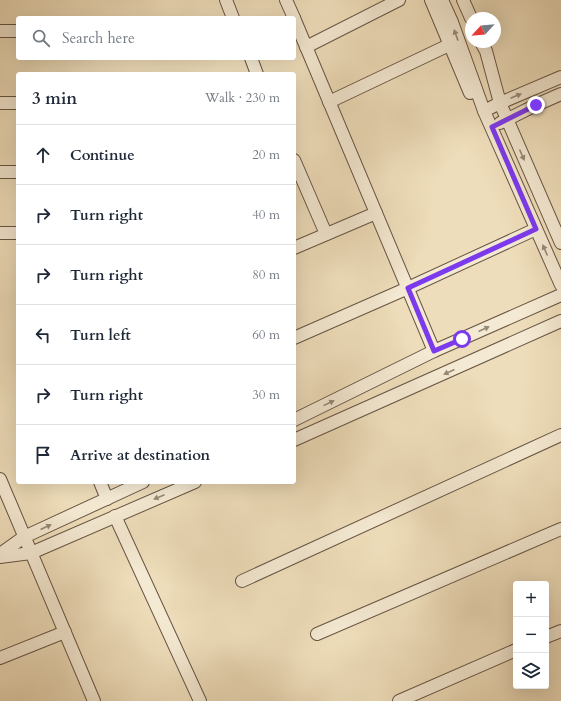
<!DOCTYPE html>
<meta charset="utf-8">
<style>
:root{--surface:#fff;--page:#f6f6f7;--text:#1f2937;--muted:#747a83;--line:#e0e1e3}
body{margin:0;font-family:Cardo,serif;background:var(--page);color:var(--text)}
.controls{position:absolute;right:12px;bottom:12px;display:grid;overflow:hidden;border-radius:4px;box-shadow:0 4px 16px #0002}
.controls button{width:36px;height:36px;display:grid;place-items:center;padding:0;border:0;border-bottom:1px solid var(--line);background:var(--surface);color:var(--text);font:20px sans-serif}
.compass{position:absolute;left:465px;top:12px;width:36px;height:36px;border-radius:50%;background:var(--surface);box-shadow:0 4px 16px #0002;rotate:244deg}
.stop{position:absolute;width:12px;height:12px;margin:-9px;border:3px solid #7c3aed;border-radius:50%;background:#fff}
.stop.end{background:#7c3aed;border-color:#fff;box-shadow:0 1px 4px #0008}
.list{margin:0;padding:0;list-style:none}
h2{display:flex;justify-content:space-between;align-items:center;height:52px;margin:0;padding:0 16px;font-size:17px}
h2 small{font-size:13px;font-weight:400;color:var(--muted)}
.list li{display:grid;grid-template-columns:26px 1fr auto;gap:12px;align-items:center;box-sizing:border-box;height:60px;padding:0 16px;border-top:1px solid var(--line)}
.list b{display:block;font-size:15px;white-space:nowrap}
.list em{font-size:13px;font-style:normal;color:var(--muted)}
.icon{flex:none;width:22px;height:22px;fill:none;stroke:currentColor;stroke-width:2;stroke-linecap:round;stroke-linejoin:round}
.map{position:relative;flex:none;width:561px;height:701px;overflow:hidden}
.search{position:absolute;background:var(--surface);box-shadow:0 4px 16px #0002;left:16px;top:16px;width:280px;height:44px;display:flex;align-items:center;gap:10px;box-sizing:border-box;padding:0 14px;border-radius:4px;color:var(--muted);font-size:15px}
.panel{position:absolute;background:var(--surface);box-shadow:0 4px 16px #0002;left:16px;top:72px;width:280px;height:412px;border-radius:4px}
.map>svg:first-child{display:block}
</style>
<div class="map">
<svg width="561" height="701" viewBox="0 0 561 701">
<rect width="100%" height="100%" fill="#eeddba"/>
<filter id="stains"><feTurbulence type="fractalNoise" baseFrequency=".005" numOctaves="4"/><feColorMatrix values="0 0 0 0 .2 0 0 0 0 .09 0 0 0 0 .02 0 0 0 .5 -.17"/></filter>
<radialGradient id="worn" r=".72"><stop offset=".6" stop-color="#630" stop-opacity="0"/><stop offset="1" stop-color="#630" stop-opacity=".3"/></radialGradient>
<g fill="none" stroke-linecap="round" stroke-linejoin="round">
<defs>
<g id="minor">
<polyline points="226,0 233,18"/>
<polyline points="286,0 294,18"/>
<polyline points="431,0 470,93"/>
<polyline points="442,0 452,22 484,111"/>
<polyline points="463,0 471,18"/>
<polyline points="294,18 434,351"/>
<polyline points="0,31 18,31"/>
<polyline points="481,42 486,51 500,103 561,243"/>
<polyline points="306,47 399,0"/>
<polyline points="251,58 257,74"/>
<polyline points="561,77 500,103 484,111 561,285"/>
<polyline points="329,102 449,45"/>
<polyline points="0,103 18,103"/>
<polyline points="500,123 536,105 561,94"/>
<polyline points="294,160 326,234"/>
<polyline points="0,172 18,172"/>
<polyline points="0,233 18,233"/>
<polyline points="294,248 376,213"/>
<polyline points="294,338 408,288 536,229"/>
<polyline points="294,420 434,351 561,295"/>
<polyline points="294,440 561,321"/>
<polyline points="0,479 94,701"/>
<polyline points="100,482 107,499"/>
<polyline points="115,516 200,701"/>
<polyline points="0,554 24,537 143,482"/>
<polyline points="0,557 31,553 195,482"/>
<polyline points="242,581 561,435"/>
<polyline points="317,634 561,529"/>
<polyline points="546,637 561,631"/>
<polyline points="0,658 65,632"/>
<polyline points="399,701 516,650"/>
</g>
</defs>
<use href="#minor" stroke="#675544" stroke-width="14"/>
<use href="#minor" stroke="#f4e9d2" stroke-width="12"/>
</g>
<defs><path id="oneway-solid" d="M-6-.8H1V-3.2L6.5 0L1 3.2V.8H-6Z"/></defs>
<g fill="#978877">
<use href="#oneway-solid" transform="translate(456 35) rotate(-110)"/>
<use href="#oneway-solid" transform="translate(516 96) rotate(-23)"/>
<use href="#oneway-solid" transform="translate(522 155) rotate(66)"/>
<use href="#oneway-solid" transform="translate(545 250) rotate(-114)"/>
<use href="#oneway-solid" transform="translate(484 329) rotate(-24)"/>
<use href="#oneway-solid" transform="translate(449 372) rotate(156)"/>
<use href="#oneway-solid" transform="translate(329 403) rotate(-26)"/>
<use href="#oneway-solid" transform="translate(159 497) rotate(157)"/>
<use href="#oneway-solid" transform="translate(46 527) rotate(-25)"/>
</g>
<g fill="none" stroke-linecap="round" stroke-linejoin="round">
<polyline stroke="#7c3aed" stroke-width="5" points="462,339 434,351 408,288 536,229 492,127 536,105"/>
</g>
<rect width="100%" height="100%" filter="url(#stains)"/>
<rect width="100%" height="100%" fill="url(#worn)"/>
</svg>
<div class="controls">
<button>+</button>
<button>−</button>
<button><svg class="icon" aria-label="layers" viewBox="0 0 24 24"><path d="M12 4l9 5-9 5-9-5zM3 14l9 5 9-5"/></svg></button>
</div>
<svg class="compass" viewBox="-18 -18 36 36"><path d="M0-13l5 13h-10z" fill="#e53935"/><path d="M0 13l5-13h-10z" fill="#747a83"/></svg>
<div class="stop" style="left:462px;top:339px"></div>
<div class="stop end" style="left:536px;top:105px"></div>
<div class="search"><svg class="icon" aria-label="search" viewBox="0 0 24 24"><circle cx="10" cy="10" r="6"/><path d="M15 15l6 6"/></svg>Search here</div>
<section class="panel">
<h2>3 min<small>Walk · 230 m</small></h2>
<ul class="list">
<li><svg class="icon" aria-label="ahead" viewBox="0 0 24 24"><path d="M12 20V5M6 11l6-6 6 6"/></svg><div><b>Continue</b></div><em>20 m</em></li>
<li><svg class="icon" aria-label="right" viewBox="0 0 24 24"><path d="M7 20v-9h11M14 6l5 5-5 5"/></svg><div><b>Turn right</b></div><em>40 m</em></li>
<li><svg class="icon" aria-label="right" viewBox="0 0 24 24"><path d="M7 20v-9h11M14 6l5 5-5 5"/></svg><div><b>Turn right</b></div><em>80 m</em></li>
<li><svg class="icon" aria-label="left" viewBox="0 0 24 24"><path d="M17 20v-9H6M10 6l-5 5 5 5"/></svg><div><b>Turn left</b></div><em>60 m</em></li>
<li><svg class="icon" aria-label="right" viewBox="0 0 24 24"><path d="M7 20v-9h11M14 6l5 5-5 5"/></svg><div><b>Turn right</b></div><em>30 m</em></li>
<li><svg class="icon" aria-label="arrive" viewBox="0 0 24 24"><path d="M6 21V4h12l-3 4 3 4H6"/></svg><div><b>Arrive at destination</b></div></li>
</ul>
</section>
</div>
